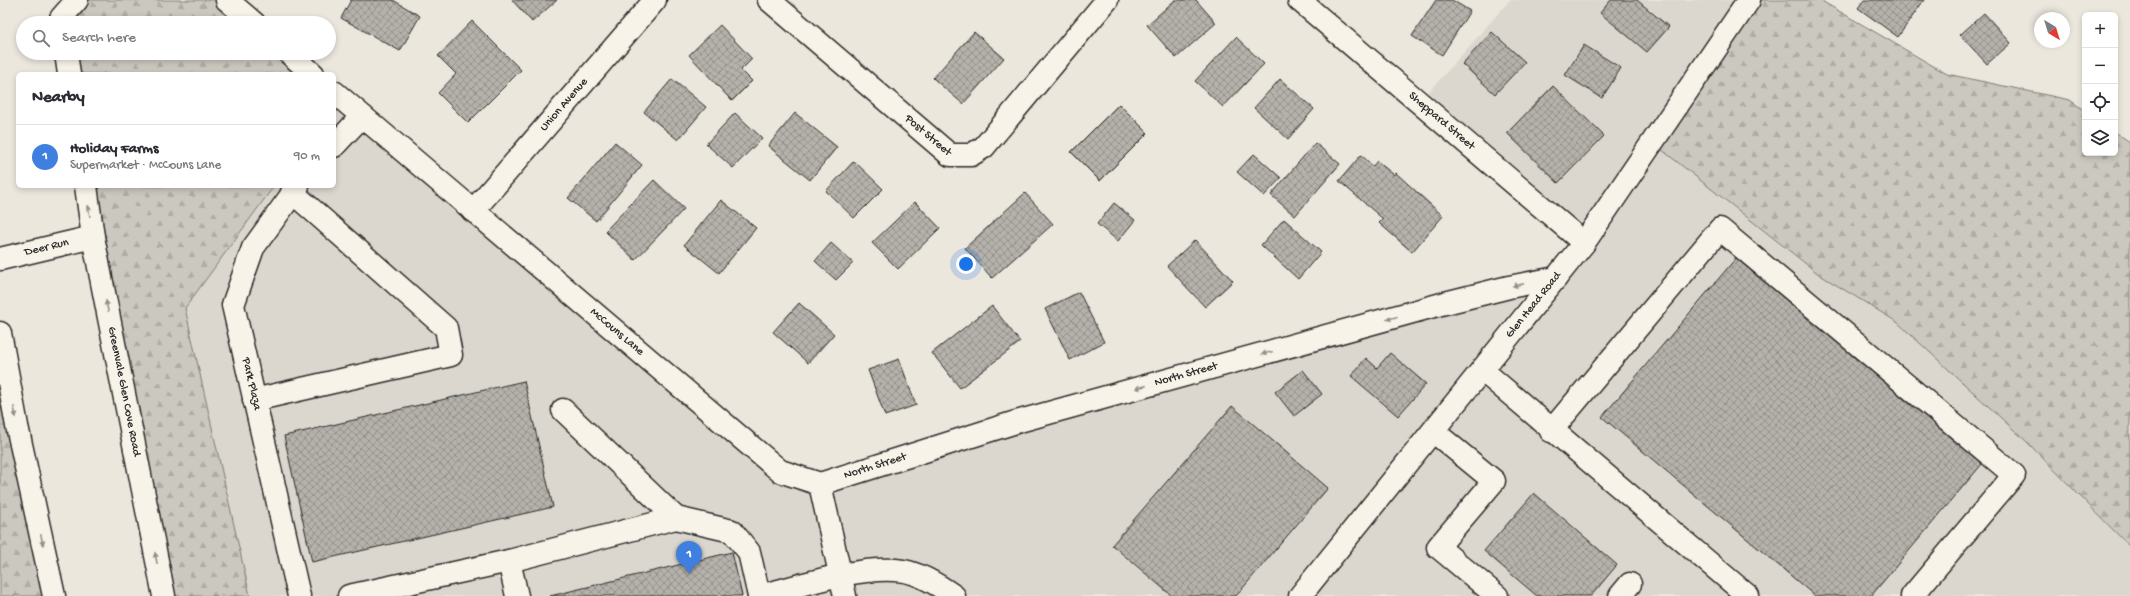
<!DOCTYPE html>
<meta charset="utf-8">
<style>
:root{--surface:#fff;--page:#f7f7f7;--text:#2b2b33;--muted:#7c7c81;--line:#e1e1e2;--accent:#1f6fb2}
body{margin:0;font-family:"Gochi Hand",sans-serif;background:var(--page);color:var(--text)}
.controls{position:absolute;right:12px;top:12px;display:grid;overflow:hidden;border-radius:6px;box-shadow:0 2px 6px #0003}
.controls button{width:36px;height:36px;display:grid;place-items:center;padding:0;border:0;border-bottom:1px solid var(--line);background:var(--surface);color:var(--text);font:20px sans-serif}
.compass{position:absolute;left:2034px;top:12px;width:36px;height:36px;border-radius:50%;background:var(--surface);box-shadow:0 2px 6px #0003;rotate:142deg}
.you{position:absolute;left:966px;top:264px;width:14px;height:14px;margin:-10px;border:3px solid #fff;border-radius:50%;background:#1a73e8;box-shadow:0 0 0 6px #1a73e833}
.badge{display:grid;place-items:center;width:26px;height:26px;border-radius:50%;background:var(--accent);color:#fff;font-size:13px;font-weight:700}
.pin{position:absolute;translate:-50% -33px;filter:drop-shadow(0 1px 2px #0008)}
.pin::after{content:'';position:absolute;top:21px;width:14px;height:12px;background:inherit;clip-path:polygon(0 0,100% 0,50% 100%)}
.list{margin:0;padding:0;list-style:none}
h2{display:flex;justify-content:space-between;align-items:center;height:52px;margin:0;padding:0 16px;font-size:17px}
h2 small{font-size:13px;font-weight:400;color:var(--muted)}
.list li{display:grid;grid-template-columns:26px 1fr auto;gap:12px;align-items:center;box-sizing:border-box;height:64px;padding:0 16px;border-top:1px solid var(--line)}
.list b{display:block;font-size:15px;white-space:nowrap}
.list p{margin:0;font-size:13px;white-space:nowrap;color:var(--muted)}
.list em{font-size:13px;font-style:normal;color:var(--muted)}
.icon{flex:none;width:22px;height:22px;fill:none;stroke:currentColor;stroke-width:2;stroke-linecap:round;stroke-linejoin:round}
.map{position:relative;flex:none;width:2130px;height:596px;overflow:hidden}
.search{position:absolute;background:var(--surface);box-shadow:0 2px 6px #0003;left:16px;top:16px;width:320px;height:44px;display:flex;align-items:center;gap:10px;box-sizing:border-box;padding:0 14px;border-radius:22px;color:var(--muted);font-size:15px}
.panel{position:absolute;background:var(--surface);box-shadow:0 2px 6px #0003;left:16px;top:72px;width:320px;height:116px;border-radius:6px}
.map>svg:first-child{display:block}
</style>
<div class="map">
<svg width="2130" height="596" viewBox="0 0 2130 596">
<defs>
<pattern id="forest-firs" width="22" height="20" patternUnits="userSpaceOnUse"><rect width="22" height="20" fill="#cbc8bf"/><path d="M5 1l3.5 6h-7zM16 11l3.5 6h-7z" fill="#aeaca4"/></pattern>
<pattern id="building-cross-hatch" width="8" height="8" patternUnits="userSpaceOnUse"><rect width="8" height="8" fill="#b5b2ab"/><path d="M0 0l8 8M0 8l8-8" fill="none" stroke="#93918b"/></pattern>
</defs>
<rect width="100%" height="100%" fill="#ebe7dd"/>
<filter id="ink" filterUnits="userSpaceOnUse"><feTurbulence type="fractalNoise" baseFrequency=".025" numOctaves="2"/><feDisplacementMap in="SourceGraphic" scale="8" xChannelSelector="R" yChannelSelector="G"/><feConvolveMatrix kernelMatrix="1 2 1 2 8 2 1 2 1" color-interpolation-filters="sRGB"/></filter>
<g filter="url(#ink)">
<polygon fill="#dbd7ce" points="1510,0 1749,0 1653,142 1820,275 1897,322 2027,442 2130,547 2130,596 250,596 185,308 274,186 334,186 334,104 780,471 820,484 1556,278 1584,243 1414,109"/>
<g fill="url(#forest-firs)" stroke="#7b7a75">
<polygon points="80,0 227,0 254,23 62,23"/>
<polygon points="1749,0 1820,0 1947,74 2070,100 2085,111 2085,153 2115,153 2115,132 2130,142 2130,547 2027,442 1897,322 1820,275 1652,142"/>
<polygon points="66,53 289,53 314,74 69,74"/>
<polygon points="86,186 274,186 185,308 250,596 164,596"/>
<polygon points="0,367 46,596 0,596"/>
</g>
<g fill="url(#building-cross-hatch)" stroke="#2b2b2b">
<polygon points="351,0 393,0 420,16 400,51 341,18"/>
<polygon points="512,0 557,0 532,22"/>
<polygon points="1175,0 1196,0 1216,23 1176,58 1147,25"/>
<polygon points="1436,0 1452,0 1470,11 1442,55 1412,36"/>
<polygon points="1611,0 1637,0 1669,27 1647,52 1600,13"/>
<polygon points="1864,0 1924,0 1898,37 1858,8"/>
<polygon points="1984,13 2011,43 1987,64 1960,35"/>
<polygon points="472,21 521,70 468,123 438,93 456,74 438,56"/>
<polygon points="720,25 752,59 741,70 752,81 732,101 689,55"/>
<polygon points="974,32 1004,58 963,104 933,78"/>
<polygon points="1492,32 1525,62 1495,94 1462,64"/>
<polygon points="1236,37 1264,64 1223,107 1195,81"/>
<polygon points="1584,45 1621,68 1602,98 1565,75"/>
<polygon points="672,79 706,107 678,140 644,112"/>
<polygon points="1280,79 1314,109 1288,139 1254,108"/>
<polygon points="1553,86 1604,136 1558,183 1507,133"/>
<polygon points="1119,104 1148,133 1100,181 1071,152"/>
<polygon points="735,113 762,138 733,168 706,144"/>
<polygon points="795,113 837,147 810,180 768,146"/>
<polygon points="615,142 642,165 596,221 568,198"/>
<polygon points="1315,143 1340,164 1295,216 1271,195"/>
<polygon points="1254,154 1281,178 1264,196 1237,172"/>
<polygon points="1361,155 1373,166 1377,161 1394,175 1396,173 1443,216 1412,252 1379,223 1383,219 1339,181"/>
<polygon points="854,161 883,189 854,218 826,191"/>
<polygon points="654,180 684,209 635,260 605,231"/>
<polygon points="1025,193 1053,224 992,278 965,248"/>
<polygon points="721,200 756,228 719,273 684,245"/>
<polygon points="915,202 940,228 898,269 872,243"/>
<polygon points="1114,203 1135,220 1118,241 1097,224"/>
<polygon points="1284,219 1321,252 1298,279 1261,245"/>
<polygon points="1195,240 1233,281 1205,307 1167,266"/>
<polygon points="831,243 853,263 836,280 815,261"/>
<polygon points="1736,258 1982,464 1871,596 1815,596 1602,417"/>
<polygon points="1079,292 1104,342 1070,360 1045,309"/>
<polygon points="799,303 834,334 808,363 773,332"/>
<polygon points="992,306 1020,342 960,388 932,353"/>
<polygon points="1390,353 1426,384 1398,416 1351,376 1366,358 1377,368"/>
<polygon points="899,359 916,405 885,416 868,370"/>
<polygon points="1303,370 1322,394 1294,416 1275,392"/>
<polygon points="524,381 553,507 312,562 284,436"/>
<polygon points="1232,406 1328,488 1236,596 1172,596 1112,545"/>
<polygon points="1534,493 1617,565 1591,596 1537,596 1484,551"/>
<polygon points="732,552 742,596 550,596"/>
</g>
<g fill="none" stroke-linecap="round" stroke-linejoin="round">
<defs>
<g id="minor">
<polyline points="227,0 254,23"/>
<path id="s1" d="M769 0 950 155H971L984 147 1107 0"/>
<path id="s2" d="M1299 0 1584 243"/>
<polyline points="289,53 313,74"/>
<path id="s3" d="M334 92 780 471 820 484"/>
<polyline points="334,146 362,116"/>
<path id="s4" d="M298 186 253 248 233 305 299 596"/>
<path id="s5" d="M473 211 655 0"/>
<path id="s6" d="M0 259 93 237"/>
<polyline points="1482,370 1748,596"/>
<polyline points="254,400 451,355 446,328 292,192"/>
<polyline points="563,410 676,518"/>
<polyline points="1433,431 1494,481 1438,547 1497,596"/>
<polyline points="1551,431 1720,229 2014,475 1912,596"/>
<path id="s7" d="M820 484 1016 422 1445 303 1509 287 1556 278"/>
<polyline points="820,484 845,596"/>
<polyline points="509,561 517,596"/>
<polyline points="349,596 509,561 676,518 732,531 749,552 759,596"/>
<path d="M759 596C800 586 862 564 904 571 921 574 940 586 954 596"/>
<polyline points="1620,596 1630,584"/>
</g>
<g id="major">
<polyline points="61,18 77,0"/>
<polyline points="66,53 69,74"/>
<path id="s8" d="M86 186 93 237 164 596"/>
<polyline points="0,333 17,426 54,596"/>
<path id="s9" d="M1300 596 1584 243 1749 0"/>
</g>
</defs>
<use href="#minor" stroke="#2b2b2b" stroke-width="25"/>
<use href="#major" stroke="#2b2b2b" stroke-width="25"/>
<use href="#minor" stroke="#f7f3e8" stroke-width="22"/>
<use href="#major" stroke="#f7f3e8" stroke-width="22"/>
</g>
<defs><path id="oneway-solid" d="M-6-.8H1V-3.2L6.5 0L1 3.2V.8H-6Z"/></defs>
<g fill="#918f8a">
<use href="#oneway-solid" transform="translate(89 211) rotate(-98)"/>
<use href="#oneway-solid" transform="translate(1518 285) rotate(169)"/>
<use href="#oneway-solid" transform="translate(107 306) rotate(-101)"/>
<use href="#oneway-solid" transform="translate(1392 318) rotate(165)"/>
<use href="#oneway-solid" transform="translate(1267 353) rotate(165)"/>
<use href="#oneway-solid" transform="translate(1141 387) rotate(165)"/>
<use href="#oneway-solid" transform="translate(15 412) rotate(79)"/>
<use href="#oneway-solid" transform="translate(42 540) rotate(78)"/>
<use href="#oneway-solid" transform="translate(156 558) rotate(-101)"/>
</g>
</g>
<g text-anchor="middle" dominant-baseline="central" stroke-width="3" stroke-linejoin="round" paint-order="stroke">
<g font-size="12" fill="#2b2b2b" stroke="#f7f3e8">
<text stroke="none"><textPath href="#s5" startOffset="140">Union Avenue</textPath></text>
<text stroke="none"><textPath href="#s2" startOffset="187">Sheppard Street</textPath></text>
<text stroke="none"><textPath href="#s1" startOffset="209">Post Street</textPath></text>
<text stroke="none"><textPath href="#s6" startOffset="48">Deer Run</textPath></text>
<text stroke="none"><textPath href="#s9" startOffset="373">Glen Head Road</textPath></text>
<text stroke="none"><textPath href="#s3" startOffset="371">McCouns Lane</textPath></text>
<text stroke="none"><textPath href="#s7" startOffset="382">North Street</textPath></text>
<text stroke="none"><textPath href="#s4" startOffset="218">Park Plaza</textPath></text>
<text stroke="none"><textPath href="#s8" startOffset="209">Greenvale Glen Cove Road</textPath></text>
<text stroke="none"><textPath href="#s7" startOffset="58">North Street</textPath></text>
</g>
</g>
</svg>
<div class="controls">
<button>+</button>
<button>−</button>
<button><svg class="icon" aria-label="locate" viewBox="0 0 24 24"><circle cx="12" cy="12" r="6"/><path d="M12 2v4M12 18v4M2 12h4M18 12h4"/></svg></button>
<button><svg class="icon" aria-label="layers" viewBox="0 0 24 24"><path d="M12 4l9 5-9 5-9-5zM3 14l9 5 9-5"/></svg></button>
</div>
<svg class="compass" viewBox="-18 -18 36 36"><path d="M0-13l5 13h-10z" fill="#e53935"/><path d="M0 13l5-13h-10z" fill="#7c7c81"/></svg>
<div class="you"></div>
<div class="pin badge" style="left:689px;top:574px;background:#3f7fe0">1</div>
<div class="search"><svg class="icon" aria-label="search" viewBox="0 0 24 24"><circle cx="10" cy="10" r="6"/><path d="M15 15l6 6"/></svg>Search here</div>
<section class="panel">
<h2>Nearby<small></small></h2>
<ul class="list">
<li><span class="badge" style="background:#3f7fe0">1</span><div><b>Holiday Farms</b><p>Supermarket · McCouns Lane</p></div><em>90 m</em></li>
</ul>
</section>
</div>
